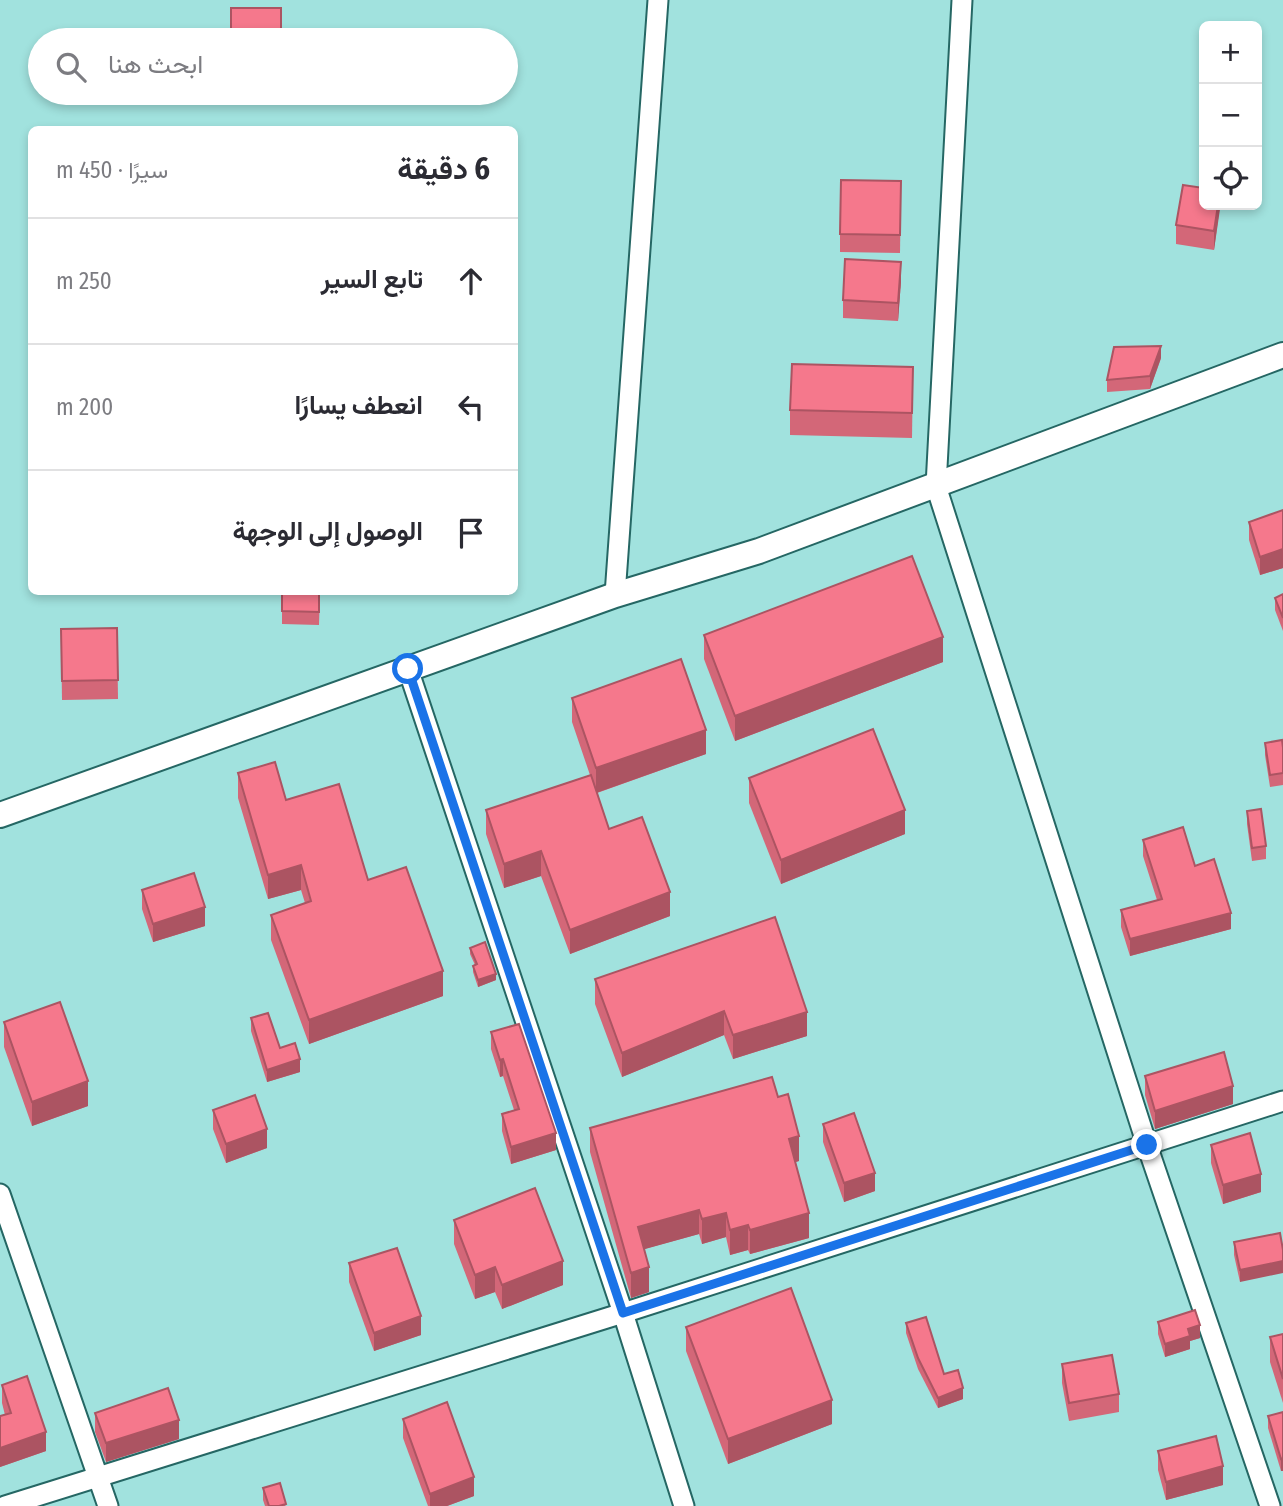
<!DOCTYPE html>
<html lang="ar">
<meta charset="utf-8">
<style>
:root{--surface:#fff;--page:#f7f7f7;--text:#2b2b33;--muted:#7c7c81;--line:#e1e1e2}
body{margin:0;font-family:"Fira Sans Condensed",Vazirmatn,sans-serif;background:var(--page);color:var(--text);direction:rtl}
.controls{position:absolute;right:21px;top:21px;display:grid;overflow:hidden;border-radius:10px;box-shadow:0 4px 10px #0003}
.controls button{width:63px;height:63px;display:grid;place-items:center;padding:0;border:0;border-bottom:2px solid var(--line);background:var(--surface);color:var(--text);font:35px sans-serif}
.stop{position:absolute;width:21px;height:21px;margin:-16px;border:5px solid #1a73e8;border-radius:50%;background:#fff}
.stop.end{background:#1a73e8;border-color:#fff;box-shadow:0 2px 7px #0008}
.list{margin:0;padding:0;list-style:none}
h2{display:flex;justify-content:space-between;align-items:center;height:91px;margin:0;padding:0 28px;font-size:30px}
h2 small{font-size:23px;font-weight:400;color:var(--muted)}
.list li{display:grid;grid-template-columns:46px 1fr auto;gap:21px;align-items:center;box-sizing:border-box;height:126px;padding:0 28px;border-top:2px solid var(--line)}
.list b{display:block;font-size:26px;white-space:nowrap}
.list em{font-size:23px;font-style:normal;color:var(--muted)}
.icon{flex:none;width:38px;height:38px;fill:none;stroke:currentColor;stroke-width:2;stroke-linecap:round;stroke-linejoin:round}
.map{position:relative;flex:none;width:1283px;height:1506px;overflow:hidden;direction:ltr}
.search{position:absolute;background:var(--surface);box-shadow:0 4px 10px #0003;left:28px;top:28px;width:490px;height:77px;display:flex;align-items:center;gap:18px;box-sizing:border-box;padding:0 24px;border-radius:38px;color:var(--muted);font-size:26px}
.panel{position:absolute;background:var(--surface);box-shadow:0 4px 10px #0003;left:28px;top:126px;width:490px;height:469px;border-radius:10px;direction:rtl}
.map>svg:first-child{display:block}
</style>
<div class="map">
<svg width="1283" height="1506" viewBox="0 0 1283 1506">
<rect width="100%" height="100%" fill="#a1e2de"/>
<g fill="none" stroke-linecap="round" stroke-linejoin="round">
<defs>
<g id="minor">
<polyline points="962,0 936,486 1147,1145 1270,1506"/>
<polyline points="615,595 658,0"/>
<polyline points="408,669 623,1313 684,1506"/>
<polyline points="0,1194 108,1506"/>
<polyline points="5,1506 623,1313 1283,1101"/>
</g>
<polyline id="tertiary" points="0,815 615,595 759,551 1283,355"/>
</defs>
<use href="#minor" stroke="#256764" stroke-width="23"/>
<use href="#tertiary" stroke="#256764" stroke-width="28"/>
<use href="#minor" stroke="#fff" stroke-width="19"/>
<use href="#tertiary" stroke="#fff" stroke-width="24"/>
</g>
<g fill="#d36778">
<polygon points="1257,146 1260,158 1259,172 1257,171"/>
<polygon points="901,181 900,253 840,252 840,234"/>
<polygon points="1220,205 1214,250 1176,244 1176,225"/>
<polygon points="901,281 898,321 843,318 843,300"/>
<polygon points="1161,358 1150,389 1107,392 1107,380"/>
<polygon points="913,367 912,438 790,435 790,410"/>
<polygon points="1283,510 1283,568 1260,575 1249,540 1249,522"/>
<polygon points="282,592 320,592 319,625 282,624"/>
<polygon points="1283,594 1283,631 1275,610 1275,598"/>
<polygon points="117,628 118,699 62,700 61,629"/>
<polygon points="704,635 943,662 735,741 704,659"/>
<polygon points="572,698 706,754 597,793 609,829 670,916 570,954 541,876 504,888 486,834 486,810 590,775 572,722"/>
<polygon points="1265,743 1283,748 1283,785 1270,787 1265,755"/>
<polygon points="238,773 286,800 368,880 443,996 309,1044 271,940 271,915 305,903 301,890 268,899 238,798"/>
<polygon points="749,778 905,834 781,884 749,803"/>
<polygon points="1247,811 1266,846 1266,859 1252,861 1247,824"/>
<polygon points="1143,840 1195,866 1231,929 1130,956 1121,927 1121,910 1157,900 1143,856"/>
<polygon points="142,890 205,926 153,942 142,909"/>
<polygon points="775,917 807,1036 733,1059 724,1035 622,1077 595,1004 595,979"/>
<polygon points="470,948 496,980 478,987 473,972 473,966 475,965 470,954"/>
<polygon points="251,1018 280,1048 300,1072 267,1082 251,1031"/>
<polygon points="4,1022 88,1106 32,1126 4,1047"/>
<polygon points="491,1032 556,1150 511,1164 502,1131 502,1114 514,1110 503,1076 500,1077 491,1049"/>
<polygon points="1145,1076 1233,1104 1155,1129 1145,1095"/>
<polygon points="213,1110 267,1148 226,1163 213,1129"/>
<polygon points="823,1124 875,1191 844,1202 823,1142"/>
<polygon points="590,1128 799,1161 795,1162 809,1238 750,1254 748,1250 730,1255 726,1237 702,1244 699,1234 644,1249 649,1292 631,1298 590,1152"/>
<polygon points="1211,1145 1261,1192 1223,1204 1211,1163"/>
<polygon points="454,1220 563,1285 502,1309 495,1292 475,1299 454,1244"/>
<polygon points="1280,1233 1240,1282 1234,1255 1234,1242"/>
<polygon points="349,1263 421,1335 374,1351 349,1282"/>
<polygon points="1158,1322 1200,1338 1190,1341 1190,1349 1165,1357 1158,1334"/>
<polygon points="906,1323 963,1399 938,1408 918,1369 906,1333"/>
<polygon points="686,1327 832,1424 728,1464 686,1351"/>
<polygon points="1283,1334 1283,1403 1270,1362 1270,1337"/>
<polygon points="1062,1364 1119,1394 1119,1412 1069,1421 1062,1383"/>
<polygon points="2,1385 46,1451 0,1467 0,1416 5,1415 2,1403"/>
<polygon points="1283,1412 1283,1471 1281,1471 1268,1428 1268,1416"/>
<polygon points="95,1413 179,1439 106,1462 95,1432"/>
<polygon points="403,1419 474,1496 447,1506 428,1506 403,1438"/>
<polygon points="1158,1451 1223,1485 1166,1500 1158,1470"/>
<polygon points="263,1488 286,1506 265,1506 263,1500"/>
</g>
<g fill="#ac5462">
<polygon points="1218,205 1220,205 1220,209 1214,250 1214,231"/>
<polygon points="901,262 901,281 898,321 898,303"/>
<polygon points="1161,346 1161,358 1150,389 1150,376"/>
<polygon points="1283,549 1283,568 1260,575 1260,557"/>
<polygon points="943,637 943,662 735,741 735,716"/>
<polygon points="706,730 706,754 596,793 596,768"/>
<polygon points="905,810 905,834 781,884 781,860"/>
<polygon points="541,851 541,876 504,888 504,864"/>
<polygon points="301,865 301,890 268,899 268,875"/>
<polygon points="670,892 670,916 570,954 570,930"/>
<polygon points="205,907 205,926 153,942 153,924"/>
<polygon points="1231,913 1231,929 1130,956 1130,939"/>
<polygon points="443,971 443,996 309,1044 309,1020"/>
<polygon points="496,974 496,980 478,987 478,980"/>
<polygon points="724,1011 724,1035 622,1077 622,1053"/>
<polygon points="807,1012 807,1036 733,1059 733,1035"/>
<polygon points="300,1059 300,1072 267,1082 267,1070"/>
<polygon points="503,1059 503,1076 500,1077 500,1060"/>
<polygon points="88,1081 88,1106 32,1126 32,1102"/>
<polygon points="1233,1086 1233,1104 1155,1129 1155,1111"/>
<polygon points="267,1129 267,1148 226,1163 226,1144"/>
<polygon points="556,1133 556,1150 511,1164 511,1147"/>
<polygon points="799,1136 799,1161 789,1164 789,1139"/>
<polygon points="875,1173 875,1191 844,1202 844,1183"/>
<polygon points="1261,1174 1261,1192 1223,1204 1223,1185"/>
<polygon points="699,1210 699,1234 638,1251 638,1227"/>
<polygon points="726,1213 726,1237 702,1244 702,1219"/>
<polygon points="809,1213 809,1238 750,1254 750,1230"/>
<polygon points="748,1225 748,1250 730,1255 730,1230"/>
<polygon points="563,1261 563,1285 502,1309 502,1285"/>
<polygon points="1283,1261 1283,1273 1240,1282 1240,1270"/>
<polygon points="495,1267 495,1292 475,1299 475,1275"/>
<polygon points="649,1267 649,1292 631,1298 631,1273"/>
<polygon points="421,1316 421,1335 374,1351 374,1333"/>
<polygon points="1200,1325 1200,1338 1190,1341 1190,1349 1165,1357 1165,1344 1188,1329"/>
<polygon points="963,1388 963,1399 938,1408 938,1398"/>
<polygon points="832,1400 832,1424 728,1464 728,1439"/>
<polygon points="179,1420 179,1439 106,1462 106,1443"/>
<polygon points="46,1432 46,1451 0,1467 0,1448"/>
<polygon points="1283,1458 1283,1471 1281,1471 1281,1459"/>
<polygon points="1223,1466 1223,1485 1166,1500 1166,1482"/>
<polygon points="474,1477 474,1496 447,1506 430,1506 430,1494"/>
</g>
<g fill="#f5788c" stroke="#ac5462" stroke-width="2">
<rect x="231" y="8" width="50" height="32"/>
<polygon points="1257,146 1260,146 1259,159 1257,159"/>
<polygon points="841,180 901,181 900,235 840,234"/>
<polygon points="1183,185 1204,188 1204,205 1218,205 1214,231 1176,225"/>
<polygon points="845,259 901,262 898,303 843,300"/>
<polygon points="1161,346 1150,376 1107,380 1114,347"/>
<polygon points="792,364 913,367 912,413 790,410"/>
<polygon points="1283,510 1283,549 1260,557 1249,522"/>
<polygon points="912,556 943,637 735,716 704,635"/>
<polygon points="282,592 319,592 319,612 282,611"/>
<polygon points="1283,594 1283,618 1275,598"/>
<polygon points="117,628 118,680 62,681 61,629"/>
<polygon points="681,659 706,730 596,768 572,698"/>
<polygon points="873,729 905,810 781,860 749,778"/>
<polygon points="1282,740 1283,748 1283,773 1270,775 1265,743"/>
<polygon points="275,762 286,800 339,784 368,880 406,867 443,971 309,1020 271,915 311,901 301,865 268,875 238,773"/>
<polygon points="591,775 609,829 642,817 670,892 570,930 541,851 504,864 486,810"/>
<polygon points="1261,809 1266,846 1252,848 1247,811"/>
<polygon points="1183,827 1195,866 1214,859 1231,913 1130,939 1121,910 1162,899 1143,840"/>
<polygon points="194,873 205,907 153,924 142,890"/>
<polygon points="775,917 807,1012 733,1035 724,1011 622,1053 595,979"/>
<polygon points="485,942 496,974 478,980 473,966 477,964 470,948"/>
<polygon points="60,1002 88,1081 32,1102 4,1022"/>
<polygon points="268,1013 280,1048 295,1043 300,1059 267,1070 251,1018"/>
<polygon points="519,1024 556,1133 511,1147 502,1114 519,1109 503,1059 500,1060 491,1032"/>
<polygon points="1224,1052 1233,1086 1155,1111 1145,1076"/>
<polygon points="772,1077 778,1097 788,1094 799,1136 789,1139 809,1213 750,1230 748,1225 730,1230 726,1213 702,1219 699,1210 638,1227 649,1267 631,1273 590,1128"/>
<polygon points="255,1095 267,1129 226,1144 213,1110"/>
<polygon points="854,1113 875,1173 844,1183 823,1124"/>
<polygon points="1250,1133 1261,1174 1223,1185 1211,1145"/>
<polygon points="535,1188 563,1261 502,1285 495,1267 475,1275 454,1220"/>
<polygon points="1280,1233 1283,1250 1283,1261 1240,1270 1234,1242"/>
<polygon points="397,1248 421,1316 374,1333 349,1263"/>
<polygon points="791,1288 832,1400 728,1439 686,1327"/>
<polygon points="1195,1310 1200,1325 1188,1329 1190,1336 1165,1344 1158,1322"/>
<polygon points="926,1317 944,1374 958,1370 963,1388 938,1398 918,1358 906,1323"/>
<polygon points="1283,1334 1283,1379 1270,1337"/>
<polygon points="1112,1355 1119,1394 1069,1403 1062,1364"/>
<polygon points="27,1376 46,1432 0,1448 0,1416 11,1413 2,1385"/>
<polygon points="168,1388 179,1420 106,1443 95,1413"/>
<polygon points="447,1402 474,1477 430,1494 403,1419"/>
<polygon points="1283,1412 1283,1458 1281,1459 1268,1416"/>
<polygon points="1216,1436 1223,1466 1166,1482 1158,1451"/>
<polygon points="280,1483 286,1504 279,1506 269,1506 263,1488"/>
</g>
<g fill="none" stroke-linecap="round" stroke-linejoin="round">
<polyline stroke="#1a73e8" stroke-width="9" points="408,669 623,1313 1147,1145"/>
</g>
</svg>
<div class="controls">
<button>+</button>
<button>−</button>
<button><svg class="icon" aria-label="locate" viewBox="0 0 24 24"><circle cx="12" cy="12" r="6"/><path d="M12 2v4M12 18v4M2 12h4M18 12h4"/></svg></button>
</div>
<div class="stop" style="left:408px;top:669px"></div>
<div class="stop end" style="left:1147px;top:1145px"></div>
<div class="search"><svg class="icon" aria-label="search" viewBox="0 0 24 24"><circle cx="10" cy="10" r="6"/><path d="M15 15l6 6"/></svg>ابحث هنا</div>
<section class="panel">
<h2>6 دقيقة<small>سيرًا · 450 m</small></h2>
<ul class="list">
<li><svg class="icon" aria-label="ahead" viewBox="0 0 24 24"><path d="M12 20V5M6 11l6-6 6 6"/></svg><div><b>تابع السير</b></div><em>250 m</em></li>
<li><svg class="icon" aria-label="left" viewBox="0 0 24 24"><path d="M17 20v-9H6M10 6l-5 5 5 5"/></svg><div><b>انعطف يسارًا</b></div><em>200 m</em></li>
<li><svg class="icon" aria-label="arrive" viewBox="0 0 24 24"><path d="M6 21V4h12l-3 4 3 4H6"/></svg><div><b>الوصول إلى الوجهة</b></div></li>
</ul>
</section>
</div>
